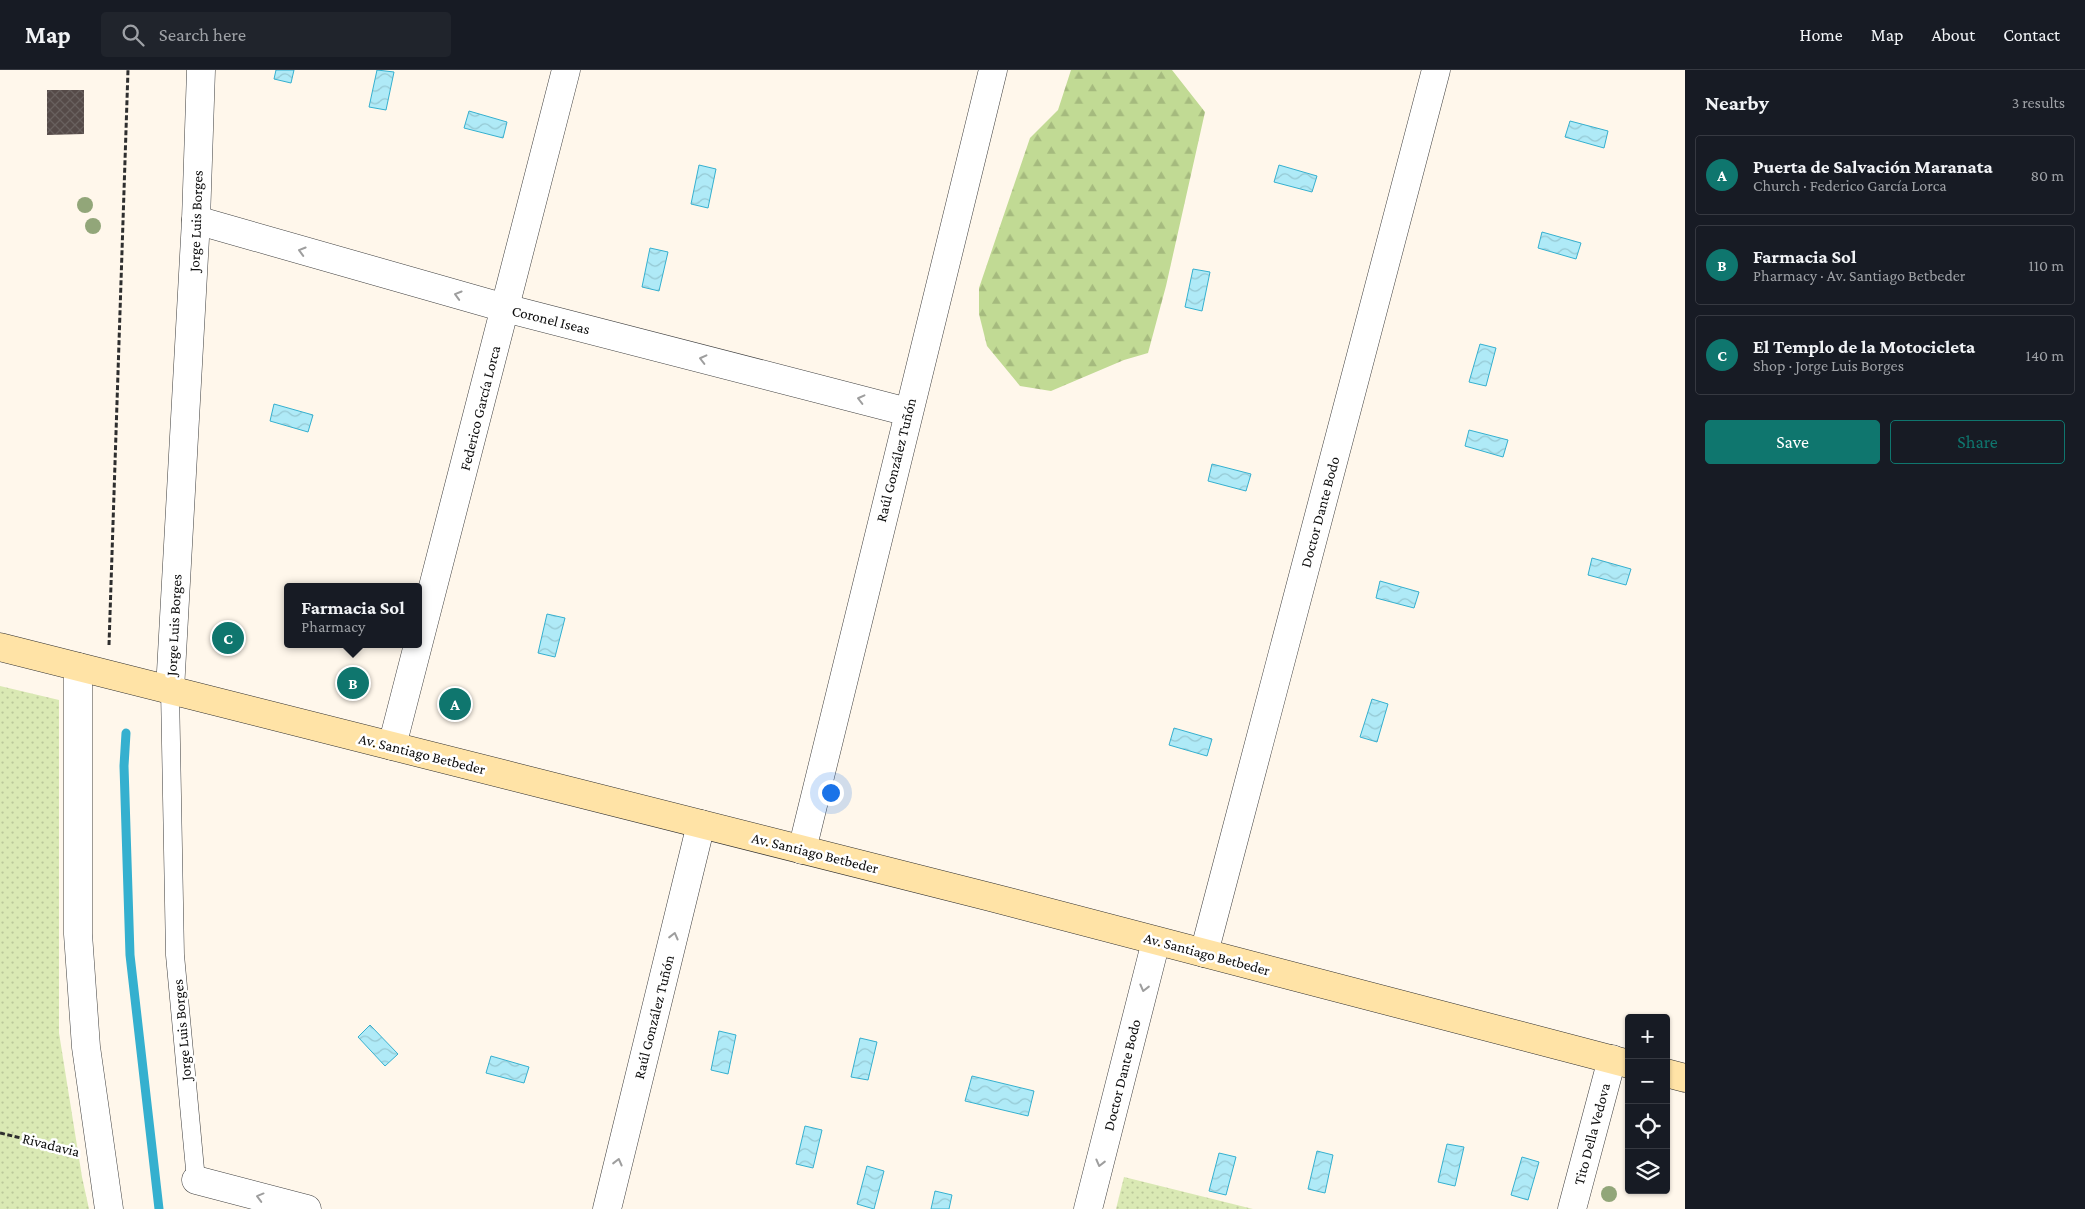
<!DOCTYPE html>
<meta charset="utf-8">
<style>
:root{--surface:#171b24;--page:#20242c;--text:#f1f3f6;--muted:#9ea1a6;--line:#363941;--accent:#0f766e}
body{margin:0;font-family:"Crimson Pro",serif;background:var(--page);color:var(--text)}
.controls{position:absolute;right:15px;bottom:15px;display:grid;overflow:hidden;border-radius:5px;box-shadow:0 1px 4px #0004}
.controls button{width:45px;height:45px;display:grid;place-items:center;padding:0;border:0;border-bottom:1px solid var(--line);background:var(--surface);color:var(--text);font:25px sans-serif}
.you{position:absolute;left:830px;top:722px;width:18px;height:18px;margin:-12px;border:4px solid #fff;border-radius:50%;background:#1a73e8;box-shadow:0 0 0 8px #1a73e833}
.badge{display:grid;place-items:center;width:32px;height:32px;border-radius:50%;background:var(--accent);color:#fff;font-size:16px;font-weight:700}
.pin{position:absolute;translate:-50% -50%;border:2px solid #fff;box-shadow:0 1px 5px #0006}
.popup{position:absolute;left:284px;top:513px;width:138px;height:65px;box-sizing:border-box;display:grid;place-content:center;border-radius:5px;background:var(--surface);filter:drop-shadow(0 1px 4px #0005);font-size:16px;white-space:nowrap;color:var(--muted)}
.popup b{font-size:19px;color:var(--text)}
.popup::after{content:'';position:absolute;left:50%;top:100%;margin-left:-10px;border:10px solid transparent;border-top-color:var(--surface)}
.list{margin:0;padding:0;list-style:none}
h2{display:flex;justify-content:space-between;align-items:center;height:65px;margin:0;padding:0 20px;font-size:21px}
h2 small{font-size:16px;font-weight:400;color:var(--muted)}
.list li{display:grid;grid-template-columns:32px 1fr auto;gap:15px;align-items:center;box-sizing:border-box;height:80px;margin:0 10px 10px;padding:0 10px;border:1px solid var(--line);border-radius:5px}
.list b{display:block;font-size:19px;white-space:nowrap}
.list p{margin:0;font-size:16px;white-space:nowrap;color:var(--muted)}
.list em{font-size:16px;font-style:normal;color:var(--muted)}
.actions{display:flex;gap:10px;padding:15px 20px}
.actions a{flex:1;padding:11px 0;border:1px solid var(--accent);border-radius:5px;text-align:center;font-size:18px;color:var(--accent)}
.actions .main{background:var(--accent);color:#fff}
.icon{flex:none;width:28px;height:28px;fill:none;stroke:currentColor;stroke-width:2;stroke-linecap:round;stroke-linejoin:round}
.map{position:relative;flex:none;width:1685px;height:1139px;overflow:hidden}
header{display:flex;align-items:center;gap:30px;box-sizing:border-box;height:70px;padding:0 25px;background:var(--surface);border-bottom:1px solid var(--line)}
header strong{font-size:24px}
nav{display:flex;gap:28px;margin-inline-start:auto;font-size:18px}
.search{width:350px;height:45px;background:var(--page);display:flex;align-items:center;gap:12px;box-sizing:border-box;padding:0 18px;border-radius:5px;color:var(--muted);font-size:19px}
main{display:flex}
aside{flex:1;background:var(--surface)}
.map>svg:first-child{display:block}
</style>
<header>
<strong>Map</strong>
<div class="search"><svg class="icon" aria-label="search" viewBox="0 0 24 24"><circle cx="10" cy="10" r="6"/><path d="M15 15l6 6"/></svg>Search here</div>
<nav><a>Home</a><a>Map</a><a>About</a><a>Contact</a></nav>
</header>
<main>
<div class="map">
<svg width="1685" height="1139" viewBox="0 0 1685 1139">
<defs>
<pattern id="grass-dots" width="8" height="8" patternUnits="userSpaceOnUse" patternTransform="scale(1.25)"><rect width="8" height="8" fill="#dae9b4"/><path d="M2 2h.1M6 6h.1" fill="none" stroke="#bac79a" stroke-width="1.8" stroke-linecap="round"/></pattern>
<pattern id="forest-firs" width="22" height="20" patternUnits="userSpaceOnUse" patternTransform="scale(1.25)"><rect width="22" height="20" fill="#c1da94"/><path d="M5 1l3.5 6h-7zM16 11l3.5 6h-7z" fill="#a5ba7e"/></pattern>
<pattern id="water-waves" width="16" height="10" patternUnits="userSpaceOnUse" patternTransform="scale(1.25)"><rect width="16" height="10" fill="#afeaf7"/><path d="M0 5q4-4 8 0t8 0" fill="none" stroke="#95c8d3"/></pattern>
<pattern id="building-cross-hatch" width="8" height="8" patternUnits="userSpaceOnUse" patternTransform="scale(1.25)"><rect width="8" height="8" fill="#554a48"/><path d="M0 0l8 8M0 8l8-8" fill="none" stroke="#68605e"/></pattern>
</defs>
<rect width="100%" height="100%" fill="#fff7eb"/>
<g fill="url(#grass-dots)">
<polygon points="0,616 59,630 59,963 82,1107 89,1139 0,1139"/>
<polygon points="1124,1107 1253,1139 1116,1139"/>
</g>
<polygon fill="url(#forest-firs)" points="1071,0 1172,0 1205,42 1166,216 1148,283 1124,290 1051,321 1020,316 987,276 979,244 979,218 1030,68 1058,40"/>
<g fill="url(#water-waves)" stroke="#35b0cf">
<polygon points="276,0 294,0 291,13 274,9"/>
<polygon points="377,0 394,2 386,40 369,37"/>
<polygon points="469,41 507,52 503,68 464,58"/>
<polygon points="1570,51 1608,61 1604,78 1565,67"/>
<polygon points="699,95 716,99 708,138 691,134"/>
<polygon points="1279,95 1317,106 1312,122 1274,112"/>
<polygon points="1542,162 1581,173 1576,189 1538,178"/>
<polygon points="650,178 668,182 659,221 642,217"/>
<polygon points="1193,199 1210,202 1202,241 1185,237"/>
<polygon points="1480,274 1496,278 1486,316 1469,312"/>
<polygon points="274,334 313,345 308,362 270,351"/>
<polygon points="1469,360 1508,370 1503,387 1465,376"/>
<polygon points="1212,394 1251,404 1246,421 1208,411"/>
<polygon points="1592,488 1631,499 1626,515 1588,505"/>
<polygon points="1380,511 1419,522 1414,538 1376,528"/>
<polygon points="547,544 565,548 555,587 538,583"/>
<polygon points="1372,629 1388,634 1377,672 1360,667"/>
<polygon points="1174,658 1212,669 1207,686 1169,675"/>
<polygon points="370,955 398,984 385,996 358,967"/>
<polygon points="719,961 736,965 728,1004 711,1000"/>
<polygon points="860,968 877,972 868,1010 851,1007"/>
<polygon points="491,986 529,997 524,1013 486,1003"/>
<polygon points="972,1006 1034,1021 1028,1046 965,1031"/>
<polygon points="805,1056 822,1060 813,1098 796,1094"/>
<polygon points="1447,1074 1464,1077 1455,1116 1438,1112"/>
<polygon points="1317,1081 1333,1085 1325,1123 1308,1119"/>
<polygon points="1219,1083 1236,1087 1226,1125 1209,1121"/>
<polygon points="1522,1087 1539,1092 1528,1130 1511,1125"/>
<polygon points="867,1096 884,1101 874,1139 857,1134"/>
<polygon points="935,1121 952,1125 949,1139 931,1139"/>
</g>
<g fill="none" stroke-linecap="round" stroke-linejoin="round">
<polyline stroke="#35b0cf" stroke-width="9" points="126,663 124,696 130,885 159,1139"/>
</g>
<polygon fill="url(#building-cross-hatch)" points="47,20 84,20 84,64 47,65"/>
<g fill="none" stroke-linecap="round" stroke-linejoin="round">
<defs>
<polyline id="lane" points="170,620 175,885 196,1110"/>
<g id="street">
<polyline points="196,150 505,238 908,342"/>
<polyline points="78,597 78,864 86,977 109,1139"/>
<polyline points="170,620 196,150 201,0"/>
<polyline points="392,676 566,0"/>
<polyline points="802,780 993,0"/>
<polyline points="1204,883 1436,0"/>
<polyline points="196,1110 307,1139"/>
<polyline points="607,1139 701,754"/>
<polyline points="1088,1139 1156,871"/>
<polyline points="1572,1139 1612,989"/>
</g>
<g id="secondary">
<polyline points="0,577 990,827 1629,994"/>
<polyline points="1666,1003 1685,1008"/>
</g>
</defs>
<use href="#lane" stroke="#3f3f3f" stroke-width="19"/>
<use href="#street" stroke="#3f3f3f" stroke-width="29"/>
<use href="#secondary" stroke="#2e2e2e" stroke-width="29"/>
<g stroke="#2e2e2e" stroke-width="3" stroke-dasharray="5 2.5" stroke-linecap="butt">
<polyline points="109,575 128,0"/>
<polyline points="0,1063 72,1080"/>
</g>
<use href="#lane" stroke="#fff" stroke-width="18"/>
<use href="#street" stroke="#fff" stroke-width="28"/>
<use href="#secondary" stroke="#ffe3a6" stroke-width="28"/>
</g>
<g fill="#92a679">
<circle cx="85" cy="135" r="8"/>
<circle cx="93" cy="156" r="8"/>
<circle cx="1609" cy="1124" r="8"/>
</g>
<defs><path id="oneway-chevron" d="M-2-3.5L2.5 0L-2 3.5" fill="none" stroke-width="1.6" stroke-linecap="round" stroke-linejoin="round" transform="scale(1.25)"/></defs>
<g stroke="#9e9e9e">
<use href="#oneway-chevron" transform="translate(302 181) rotate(-164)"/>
<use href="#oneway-chevron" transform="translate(458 225) rotate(-164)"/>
<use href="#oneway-chevron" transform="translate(703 289) rotate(-166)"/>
<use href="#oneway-chevron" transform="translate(861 329) rotate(-166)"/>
<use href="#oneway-chevron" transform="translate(674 866) rotate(-76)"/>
<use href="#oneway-chevron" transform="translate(1144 918) rotate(104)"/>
<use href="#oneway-chevron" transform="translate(618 1092) rotate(-76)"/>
<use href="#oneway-chevron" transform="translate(1100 1093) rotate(104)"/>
<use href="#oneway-chevron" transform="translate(260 1127) rotate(-165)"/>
</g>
<g text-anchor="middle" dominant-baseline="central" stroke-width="5" stroke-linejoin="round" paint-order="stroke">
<g font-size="15" fill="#0c0c0c" stroke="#fff">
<text transform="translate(196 151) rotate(-88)">Jorge Luis Borges</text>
<text transform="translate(551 250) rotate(14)">Coronel Iseas</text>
<text transform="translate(480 338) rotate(-76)">Federico García Lorca</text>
<text transform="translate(896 390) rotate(-76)">Raúl González Tuñón</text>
<text transform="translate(1320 442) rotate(-75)">Doctor Dante Bodo</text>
<text transform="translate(174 555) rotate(-87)">Jorge Luis Borges</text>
<text transform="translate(422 684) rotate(14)">Av. Santiago Betbeder</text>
<text transform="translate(815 783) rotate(14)">Av. Santiago Betbeder</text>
<text transform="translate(1207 884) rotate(15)">Av. Santiago Betbeder</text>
<text transform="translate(654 947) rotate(-76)">Raúl González Tuñón</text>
<text transform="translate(182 960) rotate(-95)">Jorge Luis Borges</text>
<text transform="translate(1122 1005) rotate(-76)">Doctor Dante Bodo</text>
<text transform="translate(1592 1064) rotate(-75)">Tito Della Vedova</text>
<text transform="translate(51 1075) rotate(14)">Rivadavia</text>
</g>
</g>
</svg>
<div class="controls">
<button>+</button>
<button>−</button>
<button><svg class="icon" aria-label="locate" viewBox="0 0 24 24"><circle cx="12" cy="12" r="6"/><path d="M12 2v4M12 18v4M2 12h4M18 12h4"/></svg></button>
<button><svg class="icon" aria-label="layers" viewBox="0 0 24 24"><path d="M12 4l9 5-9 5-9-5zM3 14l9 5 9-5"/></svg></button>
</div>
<div class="you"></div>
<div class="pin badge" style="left:455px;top:634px">A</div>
<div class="pin badge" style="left:353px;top:613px">B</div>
<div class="popup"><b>Farmacia Sol</b>Pharmacy</div>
<div class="pin badge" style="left:228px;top:568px">C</div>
</div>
<aside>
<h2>Nearby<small>3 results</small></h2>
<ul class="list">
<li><span class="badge">A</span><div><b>Puerta de Salvación Maranata</b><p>Church · Federico García Lorca</p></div><em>80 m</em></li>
<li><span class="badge">B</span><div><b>Farmacia Sol</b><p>Pharmacy · Av. Santiago Betbeder</p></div><em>110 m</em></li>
<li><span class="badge">C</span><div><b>El Templo de la Motocicleta</b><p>Shop · Jorge Luis Borges</p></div><em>140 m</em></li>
</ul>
<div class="actions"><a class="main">Save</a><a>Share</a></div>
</aside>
</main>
